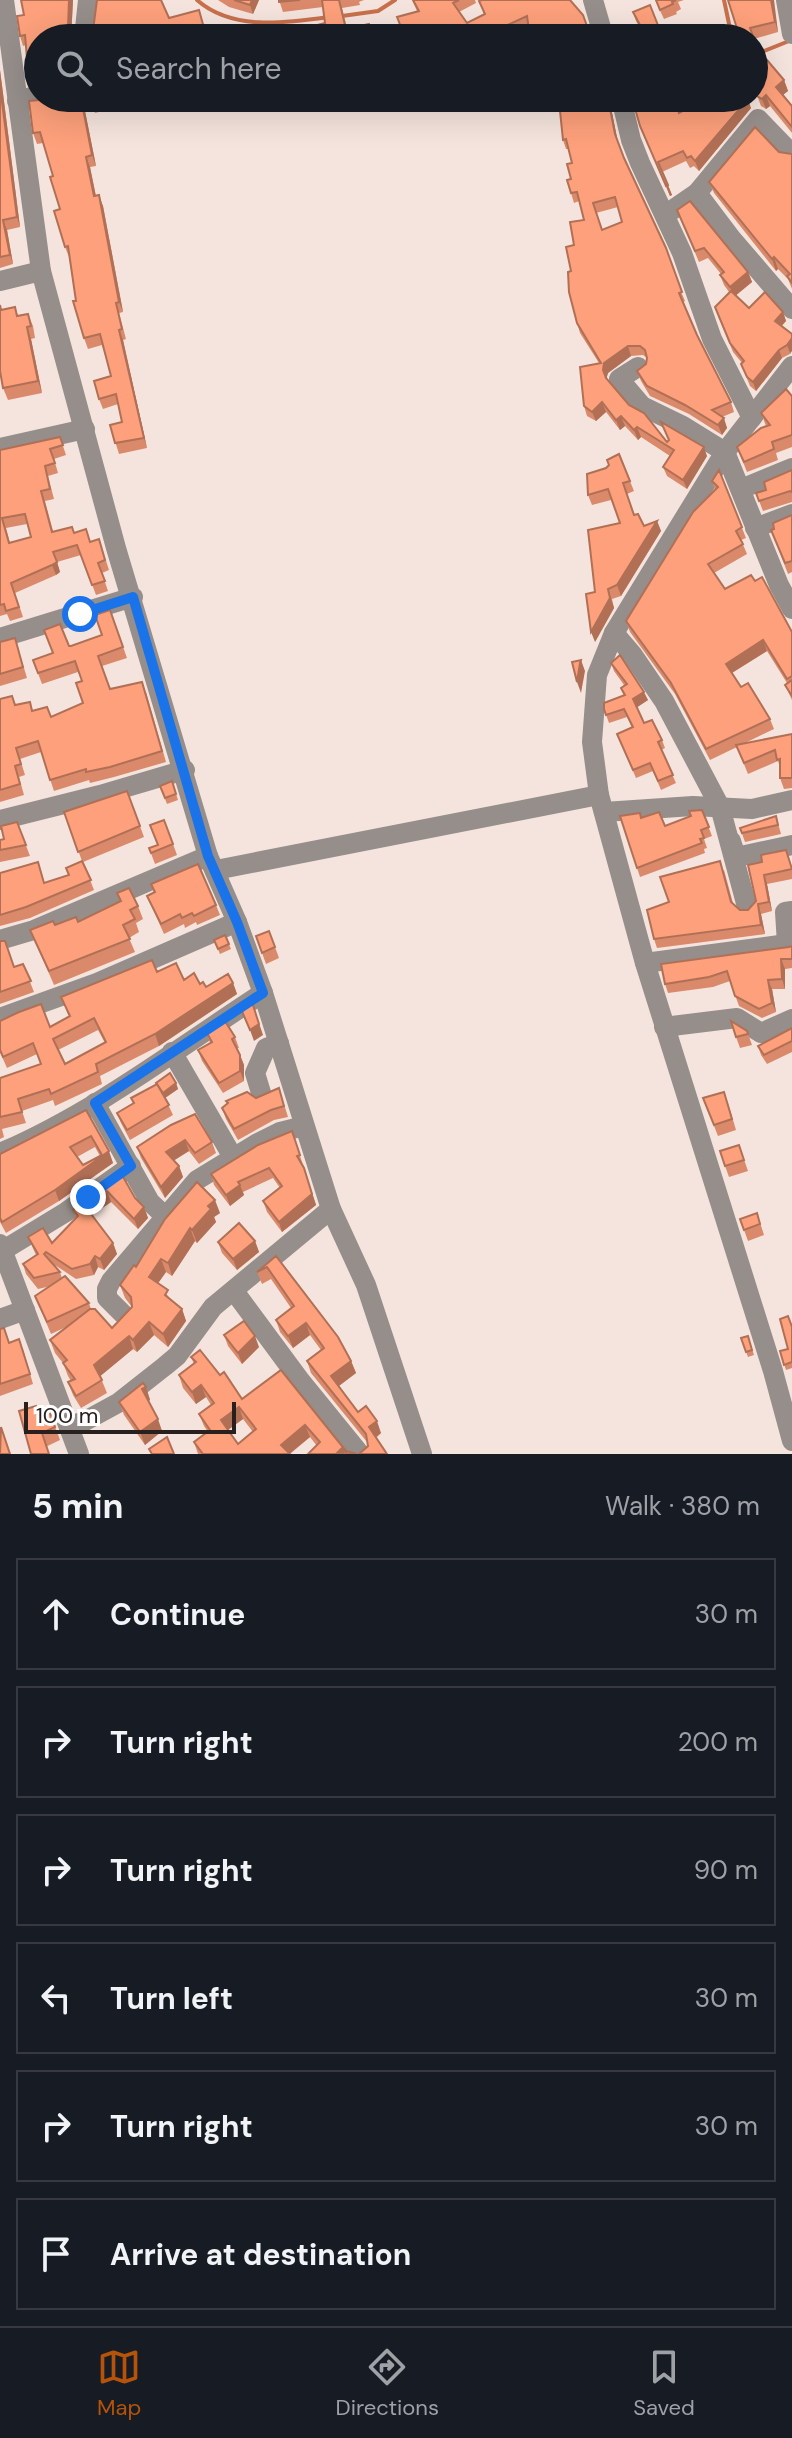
<!DOCTYPE html>
<meta charset="utf-8">
<style>
:root{--surface:#171b24;--page:#242831;--text:#f1f3f6;--muted:#9ea1a6;--line:#363941;--accent:#b45309}
body{margin:0;font-family:"DM Sans",sans-serif;background:var(--page);color:var(--text)}
.scale{position:absolute;left:24px;bottom:20px;width:212px;box-sizing:border-box;padding-left:8px;border:4px solid #27201e;border-top:0;font-size:22px;line-height:28px;white-space:nowrap;color:#27201e;-webkit-text-stroke:6px #fff;paint-order:stroke}
.stop{position:absolute;width:24px;height:24px;margin:-18px;border:6px solid #1a73e8;border-radius:50%;background:#fff}
.stop.end{background:#1a73e8;border-color:#fff;box-shadow:0 2px 8px #0008}
.list{margin:0;padding:0;list-style:none}
h2{display:flex;justify-content:space-between;align-items:center;height:104px;margin:0;padding:0 32px;font-size:34px}
h2 small{font-size:26px;font-weight:400;color:var(--muted)}
.list li{display:grid;grid-template-columns:52px 1fr auto;gap:24px;align-items:center;box-sizing:border-box;height:112px;margin:0 16px 16px;padding:0 16px;border:2px solid var(--line);border-radius:0px}
.list b{display:block;font-size:30px;white-space:nowrap}
.list em{font-size:26px;font-style:normal;color:var(--muted)}
.icon{flex:none;width:44px;height:44px;fill:none;stroke:currentColor;stroke-width:2;stroke-linecap:round;stroke-linejoin:round}
.map{position:relative;flex:none;width:792px;height:1454px;overflow:hidden}
.search{position:absolute;background:var(--surface);box-shadow:0 8px 32px #0002;left:24px;right:24px;top:24px;height:88px;display:flex;align-items:center;gap:20px;box-sizing:border-box;padding:0 28px;border-radius:44px;color:var(--muted);font-size:30px}
.sheet{height:872px;background:var(--surface)}
nav{display:flex;justify-content:space-around;align-items:center;box-sizing:border-box;height:112px;border-top:2px solid var(--line);background:var(--surface);font-size:22px;color:var(--muted)}
nav a{display:grid;justify-items:center;gap:4px}
nav .on{color:var(--accent)}
.map>svg:first-child{display:block}
</style>
<div class="map">
<svg width="792" height="1454" viewBox="0 0 792 1454">
<rect width="100%" height="100%" fill="#f5e4dd"/>
<g fill="none" stroke-linecap="round" stroke-linejoin="round">
<g stroke="#c8704c" stroke-width="4">
<path d="M197 0C232 31 286 23 329 17"/>
<polyline points="724,0 732,38"/>
<polyline points="342,16 378,11 395,0"/>
<polyline points="754,55 789,41"/>
</g>
<g stroke="#958e8b" stroke-width="20">
<polyline points="4,0 41,271 116,548 208,856 237,922 263,993 331,1209 366,1285 422,1454"/>
<polyline points="593,0 604,38"/>
<polyline points="786,0 792,34"/>
<polyline points="84,38 88,0"/>
<polyline points="621,98 631,140 640,163 682,253 712,339 752,418"/>
<polyline points="17,101 38,95"/>
<polyline points="697,193 731,238 792,309"/>
<polyline points="665,215 697,193 758,119 792,154"/>
<polyline points="0,281 41,271"/>
<polyline points="792,366 725,452 614,633 597,675 592,742 599,795 645,963 773,1371 792,1441"/>
<polyline points="638,367 619,379 642,406 683,426 725,452 779,585 792,609"/>
<polyline points="0,448 85,429"/>
<polyline points="741,489 792,468"/>
<polyline points="755,528 792,514"/>
<polyline points="614,633 632,654 664,701 720,807 747,907"/>
<polyline points="0,638 133,597"/>
<polyline points="604,812 693,806 752,809 792,800"/>
<polyline points="0,820 100,795 185,770"/>
<polyline points="731,841 736,857 792,845"/>
<polyline points="216,870 599,795"/>
<polyline points="792,911 785,912 787,944 792,944"/>
<polyline points="0,940 34,930 208,856"/>
<polyline points="645,963 787,944"/>
<polyline points="0,1018 97,983 237,922"/>
<polyline points="664,1027 737,1018 761,1033 792,1019"/>
<polyline points="172,1052 234,1159"/>
<polyline points="262,1096 255,1073 266,1048 279,1043"/>
<polyline points="95,1103 150,1202 167,1218"/>
<path d="M0 1153C94 1113 178 1048 263 993"/>
<polyline points="0,1244 79,1454"/>
<polyline points="2,1251 66,1212 131,1166"/>
<polyline points="234,1291 299,1379 360,1454"/>
<polyline points="123,1314 107,1298 107,1289 111,1281 197,1180 256,1144 280,1132 304,1126"/>
<polyline points="0,1319 25,1310"/>
<polyline points="69,1426 85,1421 118,1403 165,1366 177,1356 213,1307 331,1209"/>
</g>
</g>
<g fill="#da8a6a" fill-rule="evenodd">
<polygon points="21,0 73,0 71,38 38,38 38,79 32,80 28,70 26,45 23,46 20,36 24,15"/>
<polygon points="218,0 259,0 253,14 229,7"/>
<polygon points="279,0 364,0 359,2 360,5 342,8 347,28 372,33 281,36 303,33 325,23 323,7 283,12"/>
<polygon points="412,0 475,0 476,3 459,12 467,23 484,14 479,1 570,0 528,27 503,38 377,38 401,27 417,11"/>
<polygon points="655,0 684,0 678,2 681,9 676,12 677,14 664,19"/>
<polygon points="773,1 778,32 754,39 756,46 754,47 754,38 740,38"/>
<polygon points="633,12 663,38 646,38 636,21"/>
<polygon points="759,66 784,80 788,91 783,95 792,106 792,133 770,106 766,109 761,106 754,87 760,71"/>
<polygon points="0,70 20,227 7,230 13,264 0,268"/>
<polygon points="89,98 107,98 110,109 95,113"/>
<polygon points="136,98 178,98 141,110"/>
<path d="M609 98 618 142 685 301 683 302 697 335 731 402 734 412 722 417 727 428 722 435 689 414 650 396 641 381 637 371 646 364 647 358 643 355 631 356 608 373 606 379 629 405 667 442 669 441 661 422 707 456 687 489 667 476 663 467 670 456 641 437 638 440 625 426 620 430 606 412 596 421 587 416 584 406 599 363 580 333 577 323 571 271 574 245 584 220 579 201 574 203 571 193 572 163 568 149H566L563 140 577 110ZM618 207 622 222 602 230 596 213Z"/>
<polygon points="84,106 96,166 90,167 96,196 103,206 123,312 119,313 126,339 123,340 147,448 119,454 110,425 122,422 118,404 103,409 99,399 111,376 102,345 88,349 84,338 76,301 69,257 65,247 60,209 53,176 43,143 37,144 33,133"/>
<polygon points="751,108 699,171 694,166 690,168 686,161 662,172 672,195 670,196 640,126 679,113"/>
<polygon points="779,152 792,154 792,289 788,279 778,269 776,271 714,193 709,182"/>
<polygon points="677,210 748,272 752,282 736,295 749,308 783,312 786,321 782,326 790,354 782,358 756,391 750,386 741,364 742,363 733,352 718,316 729,292 724,285 720,275 721,274 708,258 699,262"/>
<polygon points="15,307 18,316 28,314 33,326 35,338 31,339 42,393 8,400 3,388 2,310"/>
<polygon points="792,396 792,447 776,453 778,460 747,472 737,447 766,426 761,413"/>
<path d="M60 437 66 455 54 459 58 473 48 476 54 499 45 501 53 531 74 533 90 542 99 539 109 570 102 573 108 591 96 595 81 555 57 562 60 572 56 575 15 593 23 617 10 621 7 614 0 616V450ZM27 524 31 537 10 543 6 528Z"/>
<polygon points="619,454 634,491 627,494 634,515 644,526 657,521 661,531 621,596 612,599 614,608 595,642 595,592 620,523 611,500 592,505 588,495 606,468"/>
<polygon points="719,470 746,538 741,540 747,554 714,573 725,589 792,632 792,700 785,685 787,683 767,651 732,673 741,687 770,719 774,729 745,743 792,734 792,788 784,789 780,778 780,767 778,761 748,774 737,747 710,760 675,694 630,632 626,621 715,490 712,481"/>
<polygon points="792,470 792,502 763,511 756,493 766,490"/>
<polygon points="792,515 792,572 788,574 775,540 774,529"/>
<polygon points="110,610 127,658 102,666 110,689 146,692 166,762 114,777 90,783 89,780 54,791 41,752 20,759 25,775 19,777 24,795 0,802 0,699 15,705 30,702 33,711 51,717 83,703 82,681 78,672 42,684 33,660 102,635"/>
<polygon points="15,638 27,678 0,686 0,642"/>
<polygon points="611,663 648,700 637,707 644,723 662,740 665,748 661,750 676,783 661,790 653,771 636,778 617,734 632,728 627,717 609,723 604,709 624,696 621,688 624,685 614,671"/>
<polygon points="172,781 178,800 167,804 160,786"/>
<polygon points="127,791 144,837 83,862 94,890 30,918 0,926 0,873 45,883 69,875 82,861 64,812"/>
<polygon points="702,810 712,836 704,839 707,848 704,849 705,853 640,877 620,816 641,818 665,826 691,816"/>
<polygon points="776,816 781,834 745,842 740,828"/>
<polygon points="17,822 30,856 0,862 0,840 4,839"/>
<polygon points="173,844 177,855 155,864 149,848"/>
<polygon points="748,865 792,868 792,879 767,884 772,911 761,914 765,934 657,948 654,939 669,902 724,870 733,903 740,910 748,910 756,901"/>
<polygon points="151,884 216,905 220,915 197,925 196,922 185,928 184,924 164,934 147,896 154,893"/>
<polygon points="117,893 138,906 143,919 136,923 139,932 129,938 135,952 54,985 30,930 78,922 120,901"/>
<polygon points="225,935 231,949 220,954 214,940"/>
<polygon points="256,936 275,947 279,958 266,964"/>
<polygon points="0,941 14,967 23,964 34,992 0,1004"/>
<polygon points="792,946 792,968 785,969 785,989 772,989 776,1012 762,1018 739,1006 730,981 713,987 668,993 665,984"/>
<path d="M157 972 200 984 206 987 233 983 237 994 159 1046 100 1076 102 1084 55 1106 53 1100 22 1111 26 1123 2 1129 4 1137 0 1139V1078L41 1064 37 1054 7 1068 0 1052V1021L50 1027 69 1017 61 997ZM98 1030 105 1043 65 1064 58 1050Z"/>
<polygon points="792,1028 792,1052 767,1064 761,1055 758,1046"/>
<polygon points="747,1031 752,1045 740,1048 736,1037"/>
<polygon points="207,1033 235,1037 239,1048 237,1048 244,1065 244,1081 223,1093 202,1061 198,1050 210,1043"/>
<polygon points="176,1083 178,1089 165,1098 173,1115 130,1140 121,1123 117,1113 133,1103 131,1098"/>
<polygon points="279,1088 288,1117 274,1120 238,1140 226,1119 222,1108 227,1104 226,1101 256,1098"/>
<polygon points="703,1098 728,1103 736,1130 718,1136"/>
<path d="M86 1110 113 1163 59 1201 6 1233 0 1222V1154ZM95 1147 100 1156 83 1165 77 1157Z"/>
<polygon points="171,1125 212,1142 216,1153 199,1164 189,1151 174,1160 179,1166 183,1177 165,1198 141,1158 137,1147"/>
<polygon points="292,1131 316,1205 282,1232 267,1212 263,1201 280,1188 273,1178 243,1192 244,1195 230,1206 214,1185 211,1174"/>
<polygon points="739,1145 748,1171 729,1177 725,1166"/>
<polygon points="122,1175 135,1198 144,1207 148,1218 138,1229 111,1202 92,1215 113,1243 117,1254 104,1270 98,1267 94,1275 76,1279 55,1265 60,1272 62,1278 89,1303 91,1309 112,1328 132,1307 125,1298 120,1285 136,1267 165,1219 220,1213 214,1217 216,1222 197,1243 195,1241 172,1276 166,1272 158,1283 171,1300 182,1309 186,1321 168,1347 154,1335 137,1352 133,1349 100,1376 107,1393 81,1408 73,1395 68,1382 71,1381 68,1376 63,1363 55,1353 50,1340 66,1327 51,1334 35,1296 51,1286 38,1289 26,1274 23,1264 36,1255 28,1237 52,1243 76,1218 73,1210"/>
<polygon points="757,1213 764,1235 748,1241 740,1219"/>
<polygon points="255,1241 259,1252 237,1270 222,1253 218,1242"/>
<polygon points="276,1256 351,1361 356,1373 339,1386 358,1412 381,1433 368,1446 367,1442 311,1373 307,1361 321,1350 310,1335 293,1348 280,1332 276,1320 291,1308 271,1279 262,1284 257,1272"/>
<polygon points="792,1327 792,1368 786,1370 780,1351 788,1349"/>
<polygon points="0,1329 9,1343 23,1349 33,1384 0,1396"/>
<polygon points="224,1335 259,1347 242,1364 228,1346"/>
<polygon points="748,1336 754,1355 748,1357 741,1338"/>
<path d="M191 1357 220 1375 242 1399 281 1370 346 1451 357 1454H308L317 1446 310 1437 290 1454H198L194 1442 208 1432 204 1426 199 1414 211 1405 206 1397 196 1404 183 1388 179 1375 194 1364ZM243 1419 253 1432 238 1444 228 1430Z"/>
<polygon points="146,1387 150,1400 148,1401 162,1431 145,1445 124,1415 119,1402"/>
<polygon points="49,1410 60,1440 31,1454 38,1413"/>
</g>
<g fill="#b17056">
<polygon points="69,0 73,0 71,38 69,38 68,27"/>
<polygon points="252,0 259,0 253,14 250,5"/>
<polygon points="771,0 774,0 778,32 775,22"/>
<polygon points="0,70 20,227 17,217 0,87"/>
<polygon points="784,80 788,91 780,97 776,87"/>
<polygon points="766,95 770,106 766,109 762,99"/>
<polygon points="81,98 84,106 96,166 92,155"/>
<polygon points="608,98 609,98 618,143 615,134"/>
<polygon points="748,99 751,108 699,171 695,161"/>
<polygon points="86,157 90,167 98,207 94,196"/>
<polygon points="668,185 672,195 670,196 666,186"/>
<polygon points="99,195 103,206 123,312 119,302"/>
<polygon points="3,220 7,230 13,264 10,255"/>
<polygon points="774,257 778,269 776,271 772,259"/>
<polygon points="748,272 752,282 734,297 730,287"/>
<polygon points="783,312 786,321 778,329 775,321"/>
<polygon points="27,327 31,339 42,393 38,381"/>
<polygon points="119,330 123,340 147,448 144,438"/>
<polygon points="792,338 792,351 790,354 787,345"/>
<polygon points="628,346 631,356 608,373 606,380 603,370 604,363"/>
<polygon points="779,350 782,358 756,391 753,382"/>
<polygon points="602,402 606,412 596,421 592,412"/>
<polygon points="621,416 625,426 620,430 616,420"/>
<polygon points="724,418 727,428 722,435 718,425"/>
<polygon points="637,427 641,437 638,440 634,430"/>
<polygon points="704,447 707,456 687,489 683,480"/>
<polygon points="657,521 661,531 621,596 617,585"/>
<polygon points="57,562 60,572 56,575 52,565"/>
<polygon points="608,589 614,608 595,642 591,632"/>
<polygon points="763,640 767,651 730,674 726,664"/>
<polygon points="581,660 585,671 581,693 577,682"/>
<polygon points="644,692 648,700 636,708 633,699"/>
<polygon points="764,875 767,884 772,911 769,902"/>
<polygon points="758,904 761,914 765,934 761,925"/>
<polygon points="781,959 785,969 785,989 782,979"/>
<polygon points="768,980 772,989 776,1012 772,1003"/>
<polygon points="233,983 237,994 159,1046 155,1034"/>
<polygon points="252,1002 263,1035 254,1041 250,1030"/>
<polygon points="240,1055 244,1065 244,1081 240,1071"/>
<polygon points="176,1083 178,1089 165,1098 163,1093"/>
<polygon points="185,1140 189,1151 170,1163 166,1152"/>
<polygon points="109,1151 113,1163 59,1201 55,1190"/>
<polygon points="179,1166 183,1177 165,1198 161,1187"/>
<polygon points="304,1168 316,1205 282,1232 279,1222"/>
<polygon points="240,1185 244,1195 230,1206 226,1195"/>
<polygon points="107,1191 111,1202 89,1217 85,1206"/>
<polygon points="215,1200 220,1213 214,1217 216,1222 197,1243 192,1230 208,1206"/>
<polygon points="144,1207 148,1218 138,1229 134,1219"/>
<polygon points="190,1228 195,1241 172,1276 168,1263"/>
<polygon points="255,1241 259,1252 237,1270 233,1259"/>
<polygon points="113,1243 117,1254 104,1270 100,1259"/>
<polygon points="95,1256 98,1267 94,1275 90,1264"/>
<polygon points="161,1259 166,1272 154,1289 149,1277"/>
<polygon points="182,1309 186,1321 168,1347 163,1334"/>
<polygon points="149,1322 154,1335 137,1352 133,1340"/>
<polygon points="306,1323 310,1335 293,1348 288,1336"/>
<polygon points="129,1336 133,1349 98,1378 94,1365"/>
<polygon points="255,1336 259,1347 242,1364 238,1353"/>
<polygon points="351,1361 356,1373 336,1388 331,1376"/>
<polygon points="201,1385 206,1397 196,1404 192,1392"/>
<polygon points="146,1387 150,1400 147,1402 142,1389"/>
<polygon points="239,1407 243,1419 225,1432 221,1420"/>
<polygon points="158,1419 162,1431 145,1445 140,1432"/>
<polygon points="377,1421 381,1433 373,1439 369,1427"/>
<polygon points="305,1425 310,1437 289,1454 281,1445"/>
<polygon points="342,1448 345,1454 336,1454"/>
</g>
<g fill="#fda07b" stroke="#b17056" stroke-width="2" fill-rule="evenodd">
<polygon points="21,0 69,0 68,27 69,38 38,38 38,69 28,70 25,35 20,36 17,16 24,15"/>
<polygon points="97,0 161,0 169,18 199,10 204,28 227,25 229,38 88,38 93,30"/>
<polygon points="234,0 252,0 250,5"/>
<polygon points="279,0 300,0 279,2"/>
<polygon points="322,0 339,0 346,29 369,24 372,37 250,38 279,31 281,36 303,33 302,29 325,23"/>
<polygon points="413,0 459,0 453,3 467,23 485,14 479,1 482,0 570,0 583,15 591,37 593,38 530,38 527,16 490,33 489,29 467,38 377,38 376,34 401,27 397,17 419,11"/>
<polygon points="656,0 676,0 672,2 673,4 660,10"/>
<polygon points="728,0 771,0 775,22 750,28 753,36 740,38"/>
<polygon points="650,5 663,38 647,38 633,12"/>
<polygon points="708,28 713,38 690,38"/>
<polygon points="767,60 784,80 776,87 792,106 792,127 766,95 762,99 757,96 754,87 754,76 762,70 759,66"/>
<polygon points="0,87 17,217 3,220 10,255 0,257"/>
<polygon points="60,98 81,98 92,155 86,157 94,196 99,195 119,302 116,303 122,329 119,330 144,438 115,443 110,425 122,422 116,394 99,399 94,381 111,376 100,334 84,338 73,301 76,301 68,246 65,247 54,211 60,209 50,177 53,176 40,132 33,133 29,101"/>
<polygon points="89,98 106,98 91,102"/>
<path d="M573 98H608L615 134 624 158 666 248 682 292 679 293 697 335 731 402 712 410 724 418 718 425 685 405 647 386 637 371 646 364 647 358 645 350 640 346H628L604 363 603 370 606 378 629 405 644 413 667 442 669 440 661 422 704 447 683 480 663 467 674 450 637 427 634 430 621 416 616 420 602 402 592 412 584 406 580 367 601 363 577 323 569 292 568 272 571 271 566 247 574 245 570 222 584 220 577 192 571 193 567 180 571 179 567 164 572 163 566 139 563 140 560 111 577 110ZM615 197 622 222 602 230 593 203Z"/>
<polygon points="632,98 674,98 679,113 706,98 748,99 695,161 691,156 687,158 683,151 658,162 668,185 666,186 640,126"/>
<polygon points="755,127 779,152 792,154 792,283 787,276 790,274 774,257 772,259 709,182"/>
<polygon points="690,201 748,272 730,287 720,275 724,272 704,248 695,251 677,210"/>
<polygon points="731,291 749,308 765,292 783,312 775,321 792,334 792,338 787,345 779,350 753,382 747,377 741,364 744,361 730,343 715,307"/>
<polygon points="0,305 1,310 15,307 17,316 28,314 31,326 27,327 38,381 3,388 0,371"/>
<polygon points="786,389 792,396 792,435 772,442 774,449 744,462 737,447 761,428 770,425 761,413"/>
<path d="M60 437 63 445 50 449 55 463 45 466 50 489 41 491 52 532 72 527 74 533 86 529 90 542 99 539 105 560 98 563 105 581 92 585 77 545 53 552 57 562 52 565 11 583 19 607 6 611 4 604 0 605V450ZM25 514 31 537 9 543 2 518Z"/>
<polygon points="619,454 630,481 623,483 634,515 638,514 644,526 657,521 617,585 608,589 610,598 591,632 586,594 595,592 588,530 620,523 608,489 588,495 587,474 606,468 609,465 607,460"/>
<polygon points="719,470 742,527 736,531 743,544 708,564 725,589 751,575 755,581 762,577 792,632 792,676 787,679 763,640 726,664 741,687 748,683 770,719 706,749 671,683 626,621 693,512 718,487 712,481"/>
<polygon points="792,470 792,492 790,491 759,501 756,493 766,490 764,482"/>
<polygon points="792,515 792,561 785,563 771,530 774,529 773,523"/>
<polygon points="110,610 123,647 98,656 110,689 142,682 162,751 110,767 86,772 86,769 50,780 38,741 16,748 21,764 15,766 20,784 0,790 0,699 12,696 15,705 30,702 32,711 47,707 51,717 83,703 76,683 82,681 75,661 38,673 33,660 53,653 44,630 60,624 69,646 71,646 102,635 95,615"/>
<polygon points="15,638 23,667 0,674 0,642"/>
<polygon points="620,655 644,692 633,699 644,723 652,720 662,740 658,742 673,775 658,781 650,763 633,770 617,734 633,727 624,709 606,715 604,709 604,703 625,695 621,688 627,684 611,663"/>
<polygon points="581,660 580,663 577,682 572,662"/>
<polygon points="792,680 792,696 785,685"/>
<polygon points="792,734 792,778 780,778 780,759 777,760 775,750 744,763 736,745"/>
<polygon points="172,781 176,794 165,798 160,786"/>
<polygon points="127,791 140,826 78,852 64,812"/>
<polygon points="702,810 709,827 701,830 704,838 700,839 702,843 637,868 620,816 640,813 641,818 659,812 665,826 691,816 689,811"/>
<polygon points="776,816 778,825 742,833 740,828"/>
<polygon points="164,820 173,844 151,853 149,848 158,845 150,825"/>
<polygon points="17,822 26,845 0,850 0,840 4,839 1,826"/>
<polygon points="786,850 792,869 764,875 769,902 758,904 761,925 654,939 647,910 669,902 660,877 720,861 731,902 740,910 748,910 756,901 748,865 762,862 761,855"/>
<polygon points="82,861 91,880 26,907 0,915 0,873 38,862 44,883 69,875 66,868"/>
<polygon points="198,864 216,905 194,916 192,913 182,918 180,914 161,924 147,896 155,892 151,884"/>
<polygon points="129,888 138,906 130,910 135,919 123,925 130,939 49,971 30,930 53,921 55,925 76,917 78,922 121,901 117,893"/>
<polygon points="269,931 275,947 262,953 256,936"/>
<polygon points="225,935 229,944 218,949 214,940"/>
<polygon points="0,941 5,941 14,967 23,964 31,981 0,992"/>
<polygon points="792,946 792,959 781,959 782,979 768,980 772,1003 759,1009 735,996 727,971 709,977 665,984 661,964 789,947"/>
<path d="M152 960 157 972 176 963 184 980 194 973 200 984 203 982 206 987 228 974 233 983 155 1034 96 1064 98 1072 51 1094 49 1089 18 1099 22 1112 0 1117V1078L41 1064 33 1043 3 1057 0 1050V1021L19 1012 41 1004 50 1027 70 1016 61 997ZM94 1018 106 1042 65 1064 53 1039Z"/>
<polygon points="252,1002 259,1024 250,1030 241,1009"/>
<polygon points="225,1021 235,1037 232,1039 240,1055 240,1071 219,1083 198,1050 212,1042 207,1033"/>
<polygon points="731,1021 747,1031 748,1034 736,1037"/>
<polygon points="792,1028 792,1041 764,1055 758,1046"/>
<polygon points="170,1073 176,1083 163,1093 156,1083"/>
<polygon points="157,1084 169,1105 127,1130 117,1113 134,1103 131,1098"/>
<polygon points="279,1088 284,1106 271,1110 234,1129 222,1108 228,1103 226,1101 247,1092 256,1098"/>
<polygon points="724,1092 732,1119 714,1125 703,1098"/>
<path d="M86 1110 109 1151 55 1190 2 1222 0 1218V1154ZM91 1136 102 1155 83 1165 70 1147Z"/>
<polygon points="195,1114 212,1142 195,1153 185,1140 166,1152 179,1166 161,1187 137,1147 171,1125"/>
<polygon points="292,1131 300,1155 297,1156 304,1168 312,1194 279,1222 263,1201 282,1186 269,1168 238,1182 240,1185 226,1195 211,1174 258,1145"/>
<polygon points="739,1145 744,1160 725,1166 720,1151"/>
<polygon points="122,1175 135,1198 144,1207 134,1219 107,1191 85,1206 113,1243 100,1259 95,1256 90,1264 72,1269 46,1252 44,1254 60,1272 34,1278 23,1264 38,1254 28,1237 43,1228 52,1243 78,1216 73,1210"/>
<polygon points="197,1182 215,1200 208,1206 211,1209 192,1230 190,1228 168,1263 161,1259 149,1277 168,1290 165,1295 182,1309 163,1334 149,1322 133,1340 129,1336 94,1365 102,1380 76,1396 68,1382 75,1379 63,1363 67,1360 50,1340 90,1309 95,1309 112,1328 132,1307 131,1297 120,1285 134,1265 136,1267 165,1219"/>
<polygon points="757,1213 760,1224 744,1230 740,1219"/>
<polygon points="239,1223 255,1241 233,1259 218,1242"/>
<polygon points="276,1256 338,1337 351,1361 331,1376 358,1412 366,1406 377,1421 369,1427 387,1454 359,1454 368,1446 366,1434 307,1361 324,1348 306,1323 288,1336 276,1320 294,1306 267,1267 257,1272"/>
<polygon points="65,1276 89,1303 47,1322 35,1296"/>
<polygon points="788,1316 792,1327 792,1362 784,1365 780,1351 788,1349 780,1319"/>
<polygon points="244,1321 255,1336 238,1353 224,1335"/>
<polygon points="4,1328 9,1343 19,1339 30,1374 0,1384 0,1329"/>
<polygon points="748,1336 752,1350 746,1352 741,1338"/>
<path d="M200 1350 220 1375 224 1372 242 1399 281 1370 346 1451 357 1454H347L342 1448 336 1454H308L320 1442 305 1425 281 1445 290 1454H203L194 1442 210 1430 199 1414 214 1403 201 1385 192 1392 179 1375 196 1362 191 1357ZM239 1407 256 1429 238 1444 221 1420Z"/>
<polygon points="143,1383 146,1387 142,1389 158,1419 140,1432 119,1402"/>
<polygon points="36,1406 38,1413 49,1410 55,1427 42,1433 49,1454 31,1454 19,1411"/>
<polygon points="1,1427 10,1454 0,1454"/>
<polygon points="167,1437 174,1454 152,1454 149,1449"/>
</g>
<g fill="none" stroke-linecap="round" stroke-linejoin="round">
<polyline stroke="#1a73e8" stroke-width="10" points="80,614 133,597 208,856 237,922 263,993 95,1103 131,1166 88,1197"/>
</g>
</svg>
<div class="scale">100 m</div>
<div class="stop" style="left:80px;top:614px"></div>
<div class="stop end" style="left:88px;top:1197px"></div>
<div class="search"><svg class="icon" aria-label="search" viewBox="0 0 24 24"><circle cx="10" cy="10" r="6"/><path d="M15 15l6 6"/></svg>Search here</div>
</div>
<section class="sheet">
<h2>5 min<small>Walk · 380 m</small></h2>
<ul class="list">
<li><svg class="icon" aria-label="ahead" viewBox="0 0 24 24"><path d="M12 20V5M6 11l6-6 6 6"/></svg><div><b>Continue</b></div><em>30 m</em></li>
<li><svg class="icon" aria-label="right" viewBox="0 0 24 24"><path d="M7 20v-9h11M14 6l5 5-5 5"/></svg><div><b>Turn right</b></div><em>200 m</em></li>
<li><svg class="icon" aria-label="right" viewBox="0 0 24 24"><path d="M7 20v-9h11M14 6l5 5-5 5"/></svg><div><b>Turn right</b></div><em>90 m</em></li>
<li><svg class="icon" aria-label="left" viewBox="0 0 24 24"><path d="M17 20v-9H6M10 6l-5 5 5 5"/></svg><div><b>Turn left</b></div><em>30 m</em></li>
<li><svg class="icon" aria-label="right" viewBox="0 0 24 24"><path d="M7 20v-9h11M14 6l5 5-5 5"/></svg><div><b>Turn right</b></div><em>30 m</em></li>
<li><svg class="icon" aria-label="arrive" viewBox="0 0 24 24"><path d="M6 21V4h12l-3 4 3 4H6"/></svg><div><b>Arrive at destination</b></div></li>
</ul>
</section>
<nav>
<a class="on"><svg class="icon" aria-label="map" viewBox="0 0 24 24"><path d="M3 6l6-2 6 2 6-2v14l-6 2-6-2-6 2zM9 4v14M15 6v14"/></svg>Map</a>
<a><svg class="icon" aria-label="directions" viewBox="0 0 24 24"><path d="M12 3l9 9-9 9-9-9zM9 14v-3h6M13 9l2 2-2 2"/></svg>Directions</a>
<a><svg class="icon" aria-label="saved" viewBox="0 0 24 24"><path d="M7 4h10v16l-5-4-5 4z"/></svg>Saved</a>
</nav>
